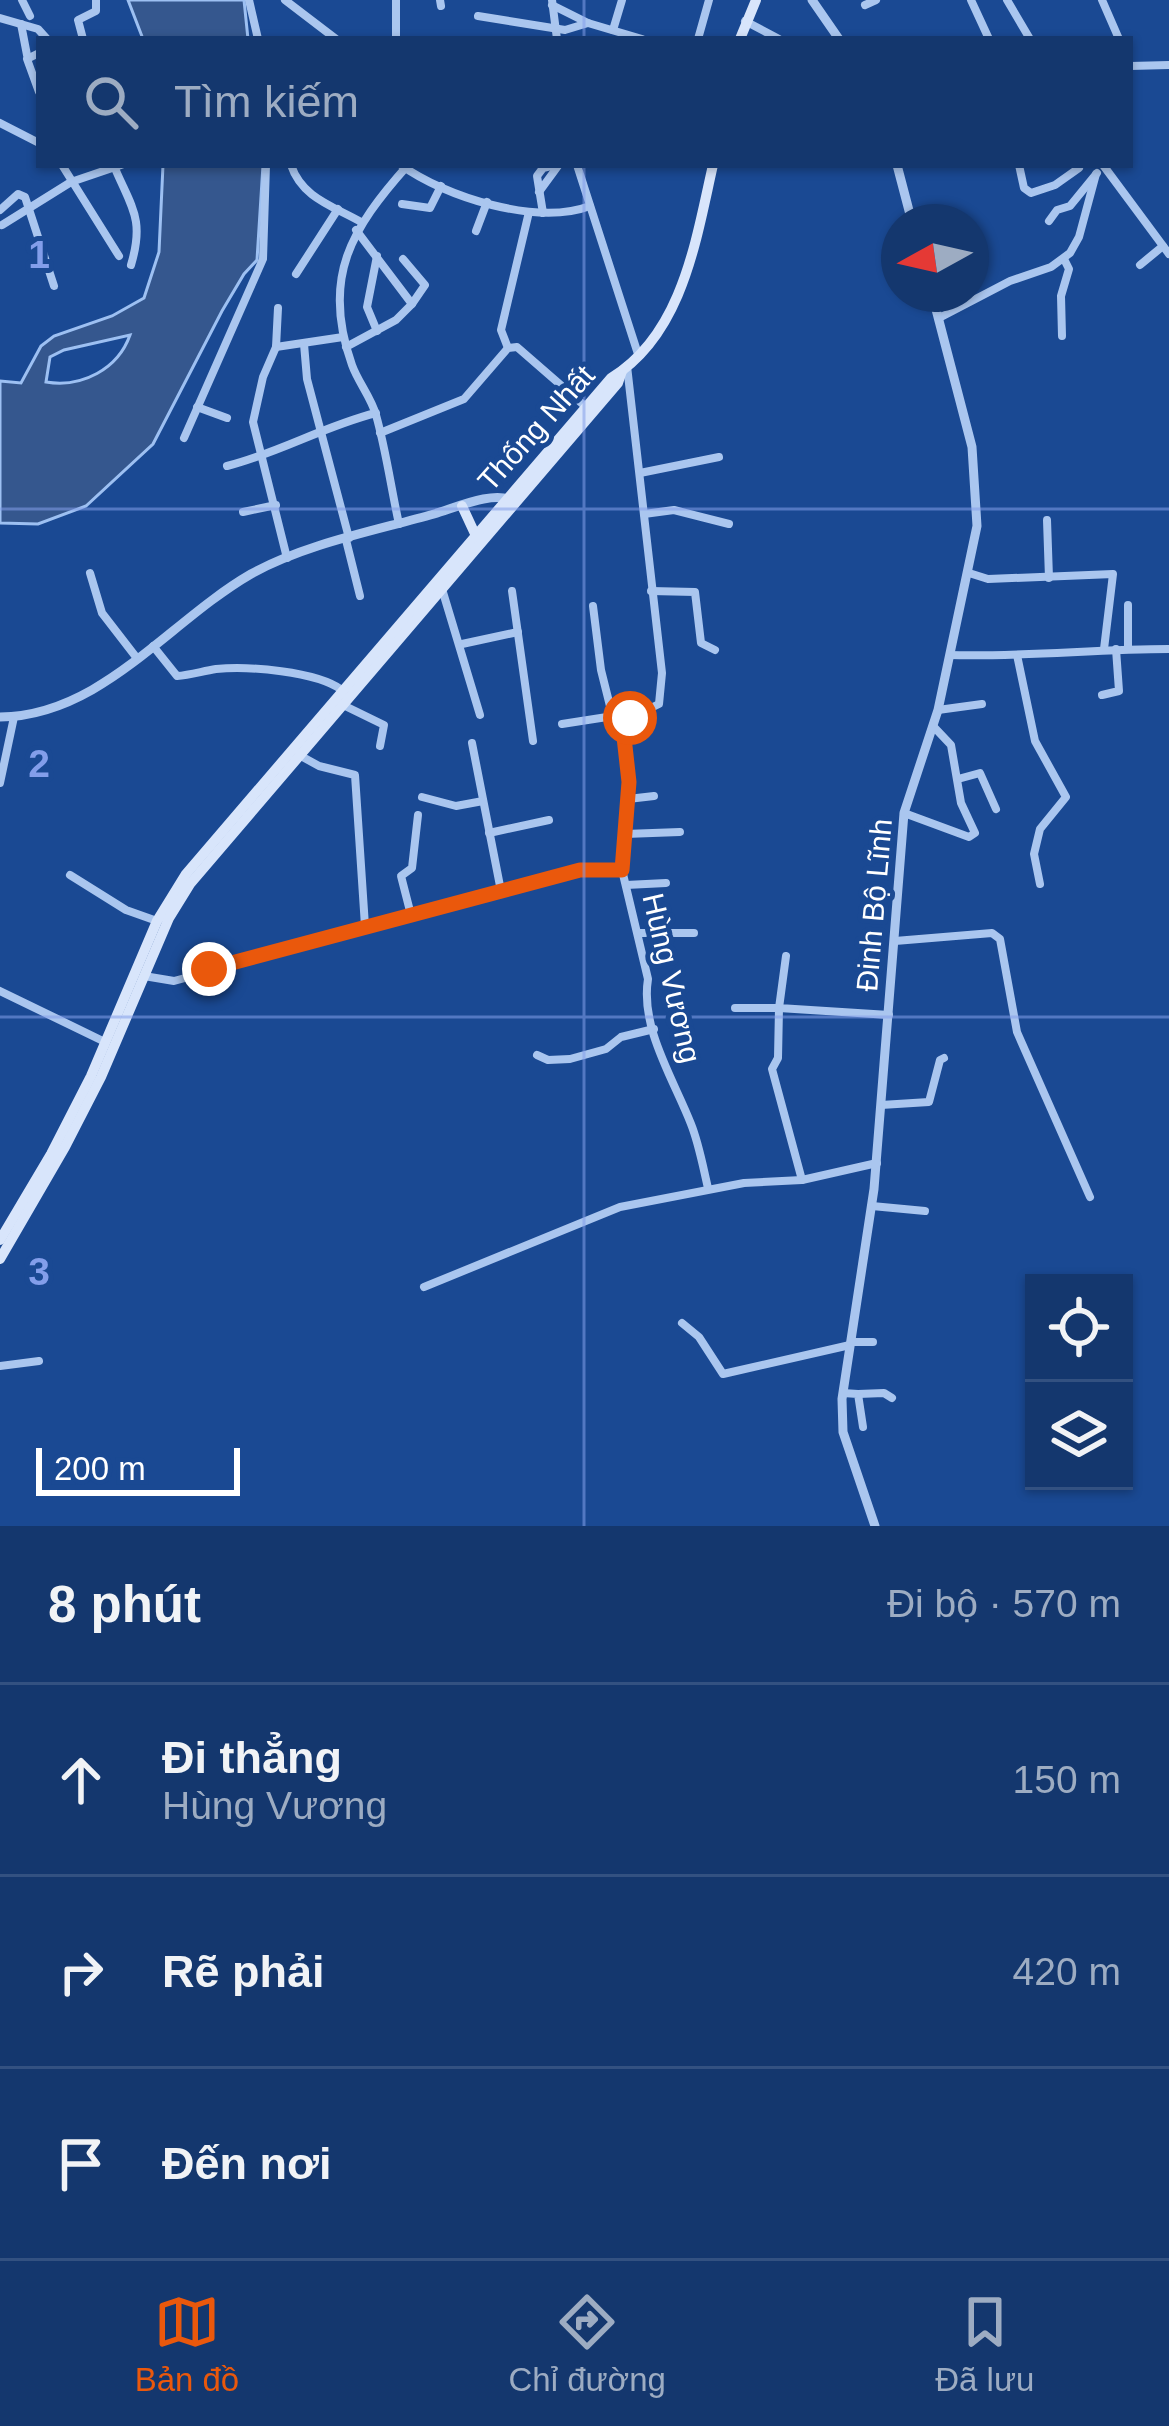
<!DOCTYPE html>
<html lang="vi">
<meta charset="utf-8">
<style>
:root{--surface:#14376e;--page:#214276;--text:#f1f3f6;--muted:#9dacc2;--line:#335181;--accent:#ea580c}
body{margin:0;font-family:Helvetica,sans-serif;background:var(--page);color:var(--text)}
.controls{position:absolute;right:36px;bottom:36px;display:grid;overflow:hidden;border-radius:0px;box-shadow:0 3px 9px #0004}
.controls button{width:108px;height:108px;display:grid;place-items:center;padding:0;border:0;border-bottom:3px solid var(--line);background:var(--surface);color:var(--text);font:60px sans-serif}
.compass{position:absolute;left:881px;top:204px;width:108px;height:108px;border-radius:50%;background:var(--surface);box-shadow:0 3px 9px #0004;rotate:262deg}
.scale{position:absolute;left:36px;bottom:30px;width:204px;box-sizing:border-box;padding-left:12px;border:6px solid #fff;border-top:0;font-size:33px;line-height:42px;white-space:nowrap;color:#fff;-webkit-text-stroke:9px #1a4993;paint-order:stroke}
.stop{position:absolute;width:36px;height:36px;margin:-27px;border:9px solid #ea580c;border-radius:50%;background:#fff}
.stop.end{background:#ea580c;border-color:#fff;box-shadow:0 3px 12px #0008}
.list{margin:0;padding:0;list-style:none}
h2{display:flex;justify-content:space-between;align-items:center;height:156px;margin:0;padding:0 48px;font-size:51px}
h2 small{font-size:39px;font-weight:400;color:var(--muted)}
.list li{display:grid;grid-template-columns:78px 1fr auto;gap:36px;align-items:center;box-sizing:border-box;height:192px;padding:0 48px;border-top:3px solid var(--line)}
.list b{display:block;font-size:45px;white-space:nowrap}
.list p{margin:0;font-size:39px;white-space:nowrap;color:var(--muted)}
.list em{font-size:39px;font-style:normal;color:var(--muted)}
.icon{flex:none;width:66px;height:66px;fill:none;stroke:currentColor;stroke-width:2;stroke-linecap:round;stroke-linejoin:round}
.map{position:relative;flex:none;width:1169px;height:1526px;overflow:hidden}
.search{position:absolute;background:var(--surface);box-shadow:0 3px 9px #0004;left:36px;right:36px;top:36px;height:132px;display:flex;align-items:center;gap:30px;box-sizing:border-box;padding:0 42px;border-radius:0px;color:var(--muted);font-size:45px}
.sheet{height:732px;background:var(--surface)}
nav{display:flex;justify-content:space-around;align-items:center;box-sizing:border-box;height:168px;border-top:3px solid var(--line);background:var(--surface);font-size:33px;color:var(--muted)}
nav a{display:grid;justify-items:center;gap:6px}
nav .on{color:var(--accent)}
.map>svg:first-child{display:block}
</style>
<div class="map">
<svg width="1169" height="1526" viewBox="0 0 1169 1526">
<rect width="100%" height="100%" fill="#1a4993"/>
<g fill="#35578e" stroke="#9dc0f2" stroke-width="3" fill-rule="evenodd">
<polygon points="128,0 244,0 248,39 143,39"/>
<path d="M163 165H263L257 260 244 274 222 311 153 444 86 506 38 524 0 523V381L21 383 41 346 54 336 112 316 144 298 159 252ZM130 335C118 369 82 388 46 382L50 357 64 350Z"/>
</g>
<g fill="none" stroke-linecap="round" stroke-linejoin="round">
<g stroke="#aac6ef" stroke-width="8">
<polyline points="22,0 30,16"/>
<polyline points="249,0 258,39"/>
<polyline points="285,0 336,39"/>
<polyline points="396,0 396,39"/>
<polyline points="440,0 441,6"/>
<polyline points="552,0 557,39"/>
<polyline points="971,0 989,39"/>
<polyline points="1007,0 1030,39"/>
<polyline points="1102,0 1119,39"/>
<polyline points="552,5 588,23 642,39"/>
<polyline points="865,5 876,0"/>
<polyline points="478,16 565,30 588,23"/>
<polyline points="0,18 38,29 47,39"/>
<polyline points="745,21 779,39"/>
<polyline points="21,24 27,55"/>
<polyline points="613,30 622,0"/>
<polyline points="83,39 78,20 96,11 96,0"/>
<polyline points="698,39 709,0"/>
<polyline points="39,53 27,59 39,92"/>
<polyline points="1130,66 1169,65"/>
<polyline points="0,123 39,143"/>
<polyline points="62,165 119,256"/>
<path d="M291 165C302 198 333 206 361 222"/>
<path d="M401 165C445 197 537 226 590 206"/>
<polyline points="577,165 638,354"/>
<polyline points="1019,165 1024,188 1031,193 1055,185 1079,168"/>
<polyline points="1103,165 1169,254"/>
<path d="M114 166C131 207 145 218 131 265"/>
<polyline points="539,192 558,166"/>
<polyline points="402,204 430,208 441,186"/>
<polyline points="0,210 18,194 25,197 54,286"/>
<polyline points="543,213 537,176 543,168 555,165"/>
<polyline points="1049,221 1057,210 1070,206 1097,173"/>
<polyline points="2,225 71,182 121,165"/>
<polyline points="476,231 487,202"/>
<polyline points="403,259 425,285 412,304"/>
<polyline points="1140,265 1163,246"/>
<polyline points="296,274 338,209"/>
<polyline points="278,308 276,347 263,377 253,422 287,558"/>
<polyline points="939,318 1010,281 1051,267 1070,253 1079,237 1096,174"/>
<polyline points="377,331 367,307 377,256"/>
<polyline points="1062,336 1061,296 1069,269 1064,259"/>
<polyline points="304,344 307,379 349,538"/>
<polyline points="276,347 343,337"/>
<polyline points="346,347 396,320 412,304 356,230"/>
<polyline points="508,348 501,330 529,212"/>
<path d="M627 366 662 673 659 704 630 718 623 728 629 782 622 870 648 979C640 1028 674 1080 691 1124 699 1144 703 1167 708 1188"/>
<polyline points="197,407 227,418"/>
<polyline points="380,433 464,399 508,348 517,347 586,407"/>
<polyline points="184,438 263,259 266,165"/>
<path d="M227 466C279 453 324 426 376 413"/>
<polyline points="640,473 719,457"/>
<polyline points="243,512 276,505"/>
<polyline points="644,514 674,510 729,524"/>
<polyline points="1047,520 1049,578"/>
<path d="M399 524C391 488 386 450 376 415 371 397 358 382 352 365 321 278 351 229 408 165"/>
<polyline points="346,540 360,596"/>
<polyline points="90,573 102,613 136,657"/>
<polyline points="969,573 988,579 1113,574 1104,649"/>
<polyline points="442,589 480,715"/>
<polyline points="512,591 533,741"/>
<polyline points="651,591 695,592 701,643 715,650"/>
<polyline points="1128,605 1128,648"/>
<polyline points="593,606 601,670 613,718"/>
<polyline points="462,644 518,632"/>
<path d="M153 646 177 676C190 675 203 671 216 669 248 666 316 671 342 690"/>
<path d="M950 655C1024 657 1096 649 1169 649"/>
<polyline points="1017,655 1035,741 1066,797 1040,829 1034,854 1040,884"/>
<polyline points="1102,695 1119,691 1116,649"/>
<polyline points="343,705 384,725 380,746"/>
<polyline points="938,710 982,704"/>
<polyline points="562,724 607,717 627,720"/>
<polyline points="472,743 501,891"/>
<polyline points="299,755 319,766 355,775 365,926"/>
<polyline points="958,779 980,773 996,809"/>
<polyline points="0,783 14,717"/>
<polyline points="422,797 456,806 483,801"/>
<polyline points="628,799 654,796"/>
<polyline points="904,813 969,837 975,833 961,803 951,745 933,726"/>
<polyline points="489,833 549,820"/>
<polyline points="625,834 680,832"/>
<polyline points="70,875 126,910 157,921"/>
<polyline points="626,885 666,883"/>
<polyline points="411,915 401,876 412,868 418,815"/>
<polyline points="639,933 694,933"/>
<polyline points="895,941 992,933 1000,939 1017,1032 1090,1197"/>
<polyline points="786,956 779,1008 889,1015"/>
<polyline points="144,976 174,981 580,870 622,870"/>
<polyline points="0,991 105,1042"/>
<polyline points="735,1008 779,1008 778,1058 772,1069 802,1180"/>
<polyline points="537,1055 548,1060 570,1059 606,1049 621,1037 654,1029"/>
<polyline points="881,1105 929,1102 940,1060 944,1058"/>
<polyline points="872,1206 925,1211"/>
<polyline points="424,1287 620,1207 744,1183 802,1180 877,1163"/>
<polyline points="682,1323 699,1337 723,1374 850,1345"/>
<polyline points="852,1342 873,1342"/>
<polyline points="0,1366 39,1361"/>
<polyline points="843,1393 858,1394 863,1427"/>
<polyline points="858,1394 884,1393 892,1398"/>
</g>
<g stroke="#aac6ef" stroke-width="9">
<polyline points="812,0 839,39"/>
<polyline points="897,165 912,222"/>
<path d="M0 717C101 716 168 622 251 574 305 544 374 531 434 514 455 508 494 490 513 501"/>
<polyline points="875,1526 843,1432 842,1399 874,1189 904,813 938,710 977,526 972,447 932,294"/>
</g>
<g stroke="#d8e5fb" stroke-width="10">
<polyline points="740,39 756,0"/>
<polyline points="462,506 476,536"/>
<path d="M0 1240 51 1154 91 1076 157 921 186 874 611 378C683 334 696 239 713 165"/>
<polyline points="0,1259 65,1147 101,1077 169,918 190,884 618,383 622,371"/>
</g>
</g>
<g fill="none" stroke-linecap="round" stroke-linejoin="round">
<polyline stroke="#ea580c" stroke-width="15" points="209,969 580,870 622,870 629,782 623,728 630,718"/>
</g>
<path fill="none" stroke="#839eea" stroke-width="3" stroke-opacity="0.55" d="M584 0V39M584 165V1526M0 509H1169M0 1017H1169"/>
<g text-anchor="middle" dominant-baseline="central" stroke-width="10" stroke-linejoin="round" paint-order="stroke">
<g font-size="30" fill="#fff" stroke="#1a4993">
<text transform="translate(536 428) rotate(-48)">Thống Nhất</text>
<text transform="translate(874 905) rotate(-85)">Đinh Bộ Lĩnh</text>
<text transform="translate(672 978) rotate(77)">Hùng Vương</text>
</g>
</g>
<g font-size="39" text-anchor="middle" font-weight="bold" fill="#839eea" stroke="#1a4993" stroke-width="10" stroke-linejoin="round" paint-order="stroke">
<text x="39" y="268">1</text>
<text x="39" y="777">2</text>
<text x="39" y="1285">3</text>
</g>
</svg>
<div class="controls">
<button><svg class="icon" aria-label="locate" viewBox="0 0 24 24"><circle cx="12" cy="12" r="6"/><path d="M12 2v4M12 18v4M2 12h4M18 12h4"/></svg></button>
<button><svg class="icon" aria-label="layers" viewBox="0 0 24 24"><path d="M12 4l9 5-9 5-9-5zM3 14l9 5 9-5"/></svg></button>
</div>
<svg class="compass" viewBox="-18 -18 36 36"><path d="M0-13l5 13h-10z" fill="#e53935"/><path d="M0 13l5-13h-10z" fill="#9dacc2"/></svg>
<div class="scale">200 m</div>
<div class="stop" style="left:630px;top:718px"></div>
<div class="stop end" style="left:209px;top:969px"></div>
<div class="search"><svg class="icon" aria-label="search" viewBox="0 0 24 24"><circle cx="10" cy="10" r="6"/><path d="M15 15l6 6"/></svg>Tìm kiếm</div>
</div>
<section class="sheet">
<h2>8 phút<small>Đi bộ · 570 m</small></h2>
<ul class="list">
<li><svg class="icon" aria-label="ahead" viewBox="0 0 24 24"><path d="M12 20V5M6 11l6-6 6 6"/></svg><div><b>Đi thẳng</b><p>Hùng Vương</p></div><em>150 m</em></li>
<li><svg class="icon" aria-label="right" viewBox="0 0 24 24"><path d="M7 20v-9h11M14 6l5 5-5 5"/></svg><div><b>Rẽ phải</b></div><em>420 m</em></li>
<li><svg class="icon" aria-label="arrive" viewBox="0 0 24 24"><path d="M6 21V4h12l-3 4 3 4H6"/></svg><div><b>Đến nơi</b></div></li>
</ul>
</section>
<nav>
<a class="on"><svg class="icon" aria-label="map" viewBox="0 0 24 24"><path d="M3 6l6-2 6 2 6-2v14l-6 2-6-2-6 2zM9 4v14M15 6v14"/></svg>Bản đồ</a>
<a><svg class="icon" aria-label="directions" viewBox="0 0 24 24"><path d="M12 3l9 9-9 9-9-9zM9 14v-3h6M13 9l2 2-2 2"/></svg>Chỉ đường</a>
<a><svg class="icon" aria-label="saved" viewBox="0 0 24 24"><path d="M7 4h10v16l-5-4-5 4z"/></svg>Đã lưu</a>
</nav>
